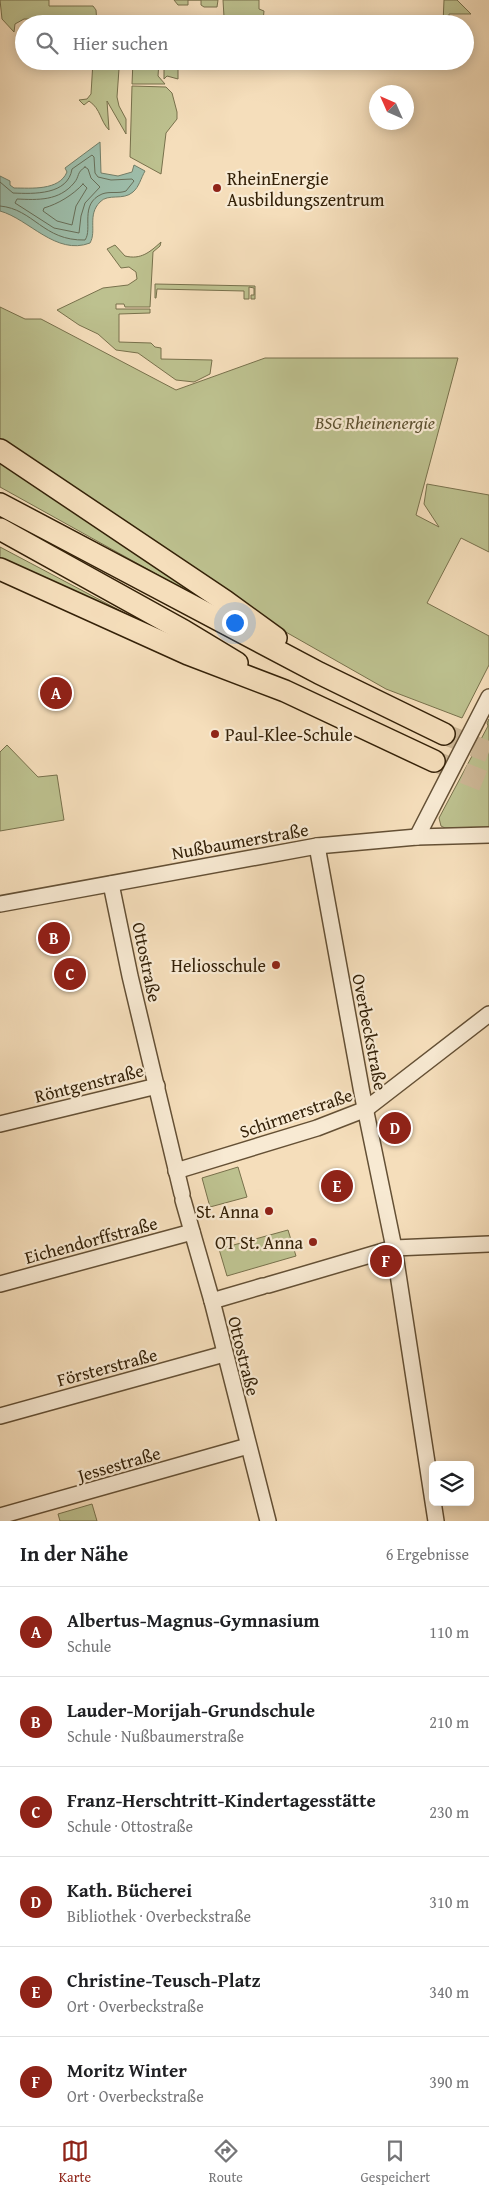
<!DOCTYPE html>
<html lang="de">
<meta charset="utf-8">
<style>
:root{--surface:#fff;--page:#f6f6f6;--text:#202124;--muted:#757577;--line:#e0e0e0;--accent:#8f2418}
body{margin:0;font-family:"Gentium Book Plus",serif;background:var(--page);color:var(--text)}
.controls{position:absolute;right:15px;bottom:15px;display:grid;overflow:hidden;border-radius:8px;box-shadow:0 2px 12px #0003}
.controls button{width:45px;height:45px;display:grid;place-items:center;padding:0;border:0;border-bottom:1px solid var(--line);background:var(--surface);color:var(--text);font:25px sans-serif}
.compass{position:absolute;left:369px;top:85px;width:45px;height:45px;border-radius:50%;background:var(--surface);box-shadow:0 2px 12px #0003;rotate:315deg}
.you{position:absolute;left:234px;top:622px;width:18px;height:18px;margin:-12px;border:4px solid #fff;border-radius:50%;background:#1a73e8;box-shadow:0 0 0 8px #1a73e833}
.badge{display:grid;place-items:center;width:32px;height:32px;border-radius:50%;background:var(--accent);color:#fff;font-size:16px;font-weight:700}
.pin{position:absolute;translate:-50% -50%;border:2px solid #fff;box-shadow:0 1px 5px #0006}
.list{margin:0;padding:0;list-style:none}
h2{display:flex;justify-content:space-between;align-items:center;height:65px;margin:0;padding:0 20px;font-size:21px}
h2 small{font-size:16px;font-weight:400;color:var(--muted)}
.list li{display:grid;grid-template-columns:32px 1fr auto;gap:15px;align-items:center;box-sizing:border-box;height:90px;padding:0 20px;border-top:1px solid var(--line)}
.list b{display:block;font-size:19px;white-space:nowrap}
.list p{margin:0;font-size:16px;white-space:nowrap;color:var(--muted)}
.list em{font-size:16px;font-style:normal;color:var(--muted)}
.icon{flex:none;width:28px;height:28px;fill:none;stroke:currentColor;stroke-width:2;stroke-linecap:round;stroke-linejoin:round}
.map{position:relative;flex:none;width:489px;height:1521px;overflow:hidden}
.search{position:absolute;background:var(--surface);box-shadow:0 2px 12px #0003;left:15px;right:15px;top:15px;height:55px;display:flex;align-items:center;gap:12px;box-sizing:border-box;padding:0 18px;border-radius:28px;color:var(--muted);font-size:19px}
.sheet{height:605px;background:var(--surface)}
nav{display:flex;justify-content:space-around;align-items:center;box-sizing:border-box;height:70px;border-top:1px solid var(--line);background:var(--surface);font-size:14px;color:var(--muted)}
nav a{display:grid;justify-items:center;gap:2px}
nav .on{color:var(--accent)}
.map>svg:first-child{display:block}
</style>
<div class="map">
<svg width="489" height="1521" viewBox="0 0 489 1521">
<rect width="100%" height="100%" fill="#f5debb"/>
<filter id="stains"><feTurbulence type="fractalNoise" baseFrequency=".004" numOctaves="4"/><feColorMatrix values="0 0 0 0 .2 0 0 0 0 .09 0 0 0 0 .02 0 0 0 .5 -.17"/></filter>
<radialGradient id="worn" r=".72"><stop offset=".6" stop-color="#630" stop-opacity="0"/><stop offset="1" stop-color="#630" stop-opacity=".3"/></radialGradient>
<g fill="#bdc18f" stroke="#78714c">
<polygon points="0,0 49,0 49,6 93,6 96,10 97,24 89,24 80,20 24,19 15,24 14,32 2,19"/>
<polygon points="174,0 218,0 217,7 204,7 201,5 201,0 188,0 188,5 178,5"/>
<polygon points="223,0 259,0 259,9 264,11 263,21 257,20 256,18 224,17"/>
<polygon points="444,0 457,0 471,14 449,14 449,24 443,24"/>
<path d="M93 61 117 62 119 69 117 97 119 106 126 119V134L107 101 109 130C100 121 101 109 89 101L84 105 79 100 87 99 91 94Z"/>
<polygon points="133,61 159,61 158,76 165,84 132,84"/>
<polygon points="164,61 178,62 178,79 167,76 164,79"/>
<polygon points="132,86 166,87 172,93 177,112 177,119 166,133 161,174 130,157"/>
<path d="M161 242 160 246 153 252 150 307H125L124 304H116V309H150V313L119 314V342L151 343 155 347 161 348V359L212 360 210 374 194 382 176 380 138 353 116 350 98 334 79 325 57 310 103 288 128 285 137 279 136 272 129 267 121 268 107 249 115 245 125 256C141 260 150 252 161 242Z"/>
<polygon points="155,284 255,286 255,299 251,299 251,295 254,295 254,288 249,287 249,299 244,299 244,291 157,289 156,298 155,298"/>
<polygon points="0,307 25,319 41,319 176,390 265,358 458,358 416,515 439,527 424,504 427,484 489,495 489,552 461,538 427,603 489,636 489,665 462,718 386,689 277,627 0,442"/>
<polygon points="0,460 239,620 0,487"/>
<polygon points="0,547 170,637 133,623 0,558"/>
<polygon points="489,719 489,827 445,828 441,826 439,818 488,726 487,723"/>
<polygon points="7,745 38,777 57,775 64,820 0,831 0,752"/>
<polygon points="238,1167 247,1197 210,1207 202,1178"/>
<polygon points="288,1230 296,1256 227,1276 219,1249"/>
<polygon points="92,1504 97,1521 60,1521 58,1514"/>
</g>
<path fill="#9dbdaa" stroke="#737f69" d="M100 142 101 173 118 176 132 172 134 165 145 171C141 178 139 187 133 192 123 201 108 193 100 202 87 215 97 231 90 243 56 256 29 219 0 211V176L10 181V185L14 188C31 188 59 191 67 172L65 168Z"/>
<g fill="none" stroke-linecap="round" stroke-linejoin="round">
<g stroke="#686f59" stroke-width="1">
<path d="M85 167 88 169 91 178 100 187 85 203 81 216 79 233 54 228 15 203 17 199C38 200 59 201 74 183 80 176 76 173 85 167Z"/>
<path d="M0 182 13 193C34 194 68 195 72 169L92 155 94 157 95 173 98 177 111 180 132 179 134 181 126 191C118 194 110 191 102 194 79 204 93 229 85 240 43 241 34 209 0 206"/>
<path d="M83 184 87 188 76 206 72 225 57 221 43 211 44 208C58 204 73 195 83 184Z"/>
</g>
<g stroke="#ceb897" stroke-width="21" stroke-dasharray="21 11" stroke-linecap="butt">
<polyline points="444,734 489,752"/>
<polyline points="434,761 489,783"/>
</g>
<defs>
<g id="minor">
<polyline points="417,837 489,697"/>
<polyline points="317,846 362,1093 394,1248 436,1521"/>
<polyline points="111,884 130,976 182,1194"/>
<polyline points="0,904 317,846 417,837 489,835"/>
<polyline points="0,1124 157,1086"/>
<polyline points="176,1171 317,1128 366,1109 489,1014"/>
<polyline points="183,1200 212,1301 268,1521"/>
<polyline points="0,1284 192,1232"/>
<polyline points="268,1285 394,1248 489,1244"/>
<polyline points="212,1301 263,1286"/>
<polyline points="0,1416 224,1354"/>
<polyline points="0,1516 248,1446"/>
</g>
<g id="highway">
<polyline points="0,450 225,601 276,638"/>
<polyline points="0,504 319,673 444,734"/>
<polyline points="0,529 184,631 237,663"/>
<polyline points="0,569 188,654 285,691 434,761"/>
</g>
</defs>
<use href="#minor" stroke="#645035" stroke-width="18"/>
<use href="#highway" stroke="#342108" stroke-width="24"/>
<use href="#minor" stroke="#f8ead3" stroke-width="15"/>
<use href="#highway" stroke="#f5debb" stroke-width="21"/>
</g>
<g fill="#8f2418" stroke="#f8ead3" stroke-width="2">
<circle cx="217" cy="188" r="5"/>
<circle cx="215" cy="734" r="5"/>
<circle cx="276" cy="965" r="5"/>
<circle cx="269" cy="1211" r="5"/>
<circle cx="313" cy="1242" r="5"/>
</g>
<g text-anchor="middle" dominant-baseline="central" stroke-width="4.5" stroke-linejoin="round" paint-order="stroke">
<g font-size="18" fill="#342108" stroke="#f8ead3" text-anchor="end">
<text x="227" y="178" text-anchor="start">RheinEnergie<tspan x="227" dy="21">Ausbildungszentrum</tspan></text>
<text x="225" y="734" text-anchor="start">Paul-Klee-Schule</text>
<text x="266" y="965">Heliosschule</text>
<text x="259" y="1211">St. Anna</text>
<text x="303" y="1242">OT St. Anna</text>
</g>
<g font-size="18" font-style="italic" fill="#5d5130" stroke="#f8ead3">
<text x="375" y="422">BSG Rheinenergie</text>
</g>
<g font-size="18" fill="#342108" stroke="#f8ead3">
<text transform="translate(240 841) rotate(-10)">Nußbaumerstraße</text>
<text transform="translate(147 962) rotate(78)">Ottostraße</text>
<text transform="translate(370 1032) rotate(79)">Overbeckstraße</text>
<text transform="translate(89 1083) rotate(-14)">Röntgenstraße</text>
<text transform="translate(296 1113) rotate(-19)">Schirmerstraße</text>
<text transform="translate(91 1240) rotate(-15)">Eichendorffstraße</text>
<text transform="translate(244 1356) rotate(76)">Ottostraße</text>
<text transform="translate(107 1367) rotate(-15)">Försterstraße</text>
<text transform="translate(119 1464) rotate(-16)">Jessestraße</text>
</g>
</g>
<rect width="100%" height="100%" filter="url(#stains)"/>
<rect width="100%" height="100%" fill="url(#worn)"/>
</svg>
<div class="controls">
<button><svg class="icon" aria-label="layers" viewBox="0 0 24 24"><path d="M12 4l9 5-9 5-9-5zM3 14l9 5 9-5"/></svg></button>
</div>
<svg class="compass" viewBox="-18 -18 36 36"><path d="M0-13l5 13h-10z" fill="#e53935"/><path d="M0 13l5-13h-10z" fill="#757577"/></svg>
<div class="you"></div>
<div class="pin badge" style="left:56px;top:693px">A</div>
<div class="pin badge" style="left:54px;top:938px">B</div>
<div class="pin badge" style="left:70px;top:974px">C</div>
<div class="pin badge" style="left:395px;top:1128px">D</div>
<div class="pin badge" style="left:337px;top:1186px">E</div>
<div class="pin badge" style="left:386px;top:1261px">F</div>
<div class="search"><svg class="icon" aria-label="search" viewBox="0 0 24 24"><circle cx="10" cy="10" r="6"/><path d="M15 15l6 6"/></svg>Hier suchen</div>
</div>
<section class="sheet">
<h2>In der Nähe<small>6 Ergebnisse</small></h2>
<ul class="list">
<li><span class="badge">A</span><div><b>Albertus-Magnus-Gymnasium</b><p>Schule</p></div><em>110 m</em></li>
<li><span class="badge">B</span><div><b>Lauder-Morijah-Grundschule</b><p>Schule · Nußbaumerstraße</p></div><em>210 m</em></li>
<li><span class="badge">C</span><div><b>Franz-Herschtritt-Kindertagesstätte</b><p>Schule · Ottostraße</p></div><em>230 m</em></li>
<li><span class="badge">D</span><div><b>Kath. Bücherei</b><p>Bibliothek · Overbeckstraße</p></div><em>310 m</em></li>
<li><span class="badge">E</span><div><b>Christine-Teusch-Platz</b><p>Ort · Overbeckstraße</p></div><em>340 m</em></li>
<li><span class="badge">F</span><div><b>Moritz Winter</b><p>Ort · Overbeckstraße</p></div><em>390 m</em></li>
</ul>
</section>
<nav>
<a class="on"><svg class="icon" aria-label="map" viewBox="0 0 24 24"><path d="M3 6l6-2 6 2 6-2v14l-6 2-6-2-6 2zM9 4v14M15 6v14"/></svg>Karte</a>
<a><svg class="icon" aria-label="directions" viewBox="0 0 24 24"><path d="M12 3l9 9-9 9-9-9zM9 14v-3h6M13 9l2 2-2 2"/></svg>Route</a>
<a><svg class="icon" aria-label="saved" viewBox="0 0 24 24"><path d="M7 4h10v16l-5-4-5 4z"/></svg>Gespeichert</a>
</nav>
